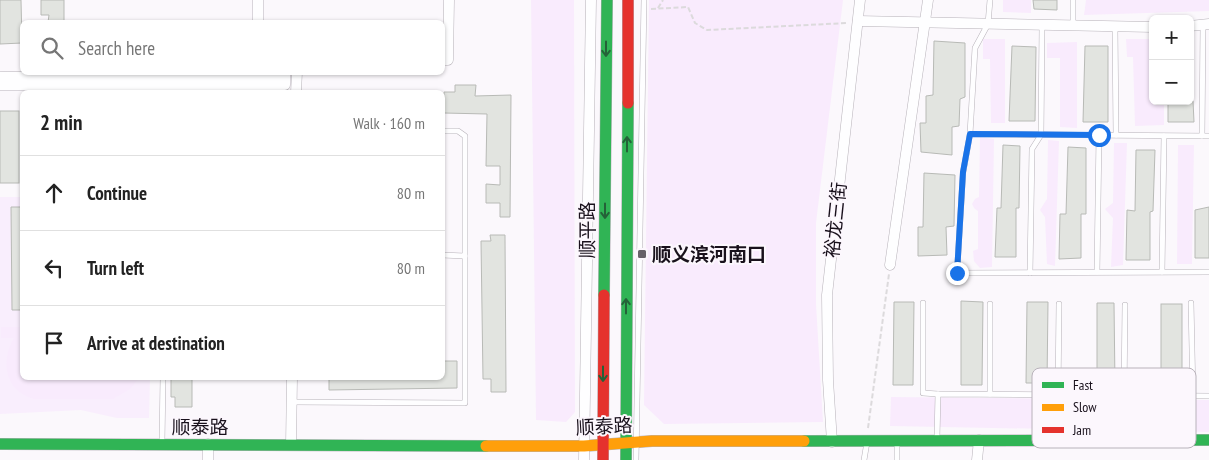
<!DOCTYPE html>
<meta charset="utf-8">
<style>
:root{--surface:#fff;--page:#f2f2f2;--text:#222;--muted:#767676;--line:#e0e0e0}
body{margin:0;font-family:"PT Sans Narrow","Noto Sans SC",sans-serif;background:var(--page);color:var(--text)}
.controls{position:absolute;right:15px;top:15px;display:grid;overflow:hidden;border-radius:8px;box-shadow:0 1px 4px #0004}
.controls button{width:45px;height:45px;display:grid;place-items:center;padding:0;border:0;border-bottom:1px solid var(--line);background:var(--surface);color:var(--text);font:25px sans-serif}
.stop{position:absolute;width:15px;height:15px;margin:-11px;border:4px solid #1a73e8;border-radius:50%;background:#fff}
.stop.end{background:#1a73e8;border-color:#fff;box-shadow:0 1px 5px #0008}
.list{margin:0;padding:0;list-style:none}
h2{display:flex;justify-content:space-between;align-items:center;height:65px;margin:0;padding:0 20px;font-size:21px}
h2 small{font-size:16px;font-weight:400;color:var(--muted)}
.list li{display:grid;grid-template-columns:32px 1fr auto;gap:15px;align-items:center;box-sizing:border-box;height:75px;padding:0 20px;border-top:1px solid var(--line)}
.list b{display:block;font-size:19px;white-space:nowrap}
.list em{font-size:16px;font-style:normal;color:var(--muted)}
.icon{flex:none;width:28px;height:28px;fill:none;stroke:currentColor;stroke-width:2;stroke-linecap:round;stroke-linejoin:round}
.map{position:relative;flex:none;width:1209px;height:460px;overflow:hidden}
.search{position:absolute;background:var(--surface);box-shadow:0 1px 4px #0004;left:20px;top:20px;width:425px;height:55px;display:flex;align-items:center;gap:12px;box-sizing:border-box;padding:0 18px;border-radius:8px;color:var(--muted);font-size:19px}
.panel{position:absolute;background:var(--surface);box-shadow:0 1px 4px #0004;left:20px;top:90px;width:425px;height:290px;border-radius:8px}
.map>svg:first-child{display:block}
</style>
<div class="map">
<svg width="1209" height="460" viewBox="0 0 1209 460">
<rect width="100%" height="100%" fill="#fbf8fc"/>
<polygon fill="#f9eefd" points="0,197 22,197 22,378 150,378 149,418 117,418 81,410 0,414"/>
<g fill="#f9ebfd">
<polygon points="531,0 574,0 575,412 566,422 536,420"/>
<polygon points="649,0 843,0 816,223 816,304 823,422 664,424 644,405"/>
<polygon points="1003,0 1031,0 1031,13 1003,12"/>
<polygon points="1086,0 1209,0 1209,11 1084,15"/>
<polygon points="983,39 1005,39 1005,123 991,123 990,59 983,59"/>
<polygon points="1126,39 1153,39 1153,101 1164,101 1164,125 1135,126 1133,57 1127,57"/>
<polygon points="1077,42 1077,128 1060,127 1060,58 1047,58 1047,43"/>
<polygon points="980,137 994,139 992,267 980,268 974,261 973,251 978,249 978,211 974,208 972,204 975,199 979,197"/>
<polygon points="1048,140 1059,141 1055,266 1047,264 1045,217 1040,210 1047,199"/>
<polygon points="1114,143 1127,143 1123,265 1111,267 1113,218 1105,209 1113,203"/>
<polygon points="1178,145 1194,145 1192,264 1177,264"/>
<path d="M1 327H22V378H139L130 389 113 399H34C5 391 0 362 14 338H1Z"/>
<polygon points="891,397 1209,400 1209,432 890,426"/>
</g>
<g fill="#e2e4e0" stroke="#b8bab6">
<polygon points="0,0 21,0 22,43 0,44"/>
<polygon points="41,0 64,0 64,22 48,22 49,15 41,15"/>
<polygon points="1033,0 1057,0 1057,10 1034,9"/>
<polygon points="934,41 965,43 965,97 960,99 959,126 952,127 952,155 921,152 920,123 926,123 926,96 933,95"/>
<polygon points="1012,46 1036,47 1035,121 1009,121"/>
<polygon points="1085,46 1108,46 1108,122 1083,122"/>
<polygon points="455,85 476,85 475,96 511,95 510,217 500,217 500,203 486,203 486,184 500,185 500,166 486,166 487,114 444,113 444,92 455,92"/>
<polygon points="1168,101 1193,101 1194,122 1168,122"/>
<rect x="0" y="111" width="19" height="72"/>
<polygon points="1003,145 1020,146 1019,208 1016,208 1016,257 995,257 997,208 1001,208"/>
<polygon points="1068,147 1086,148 1086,214 1081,214 1081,258 1059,259 1060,214 1066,214"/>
<polygon points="1136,150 1155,150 1153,211 1150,212 1150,260 1126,260 1127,210 1135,211"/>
<polygon points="924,173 955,175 954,226 946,227 947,255 918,256 918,227 923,227"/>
<polygon points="11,207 22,207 22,310 12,310"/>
<polygon points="1209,207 1209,258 1195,258 1195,210"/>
<polygon points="490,235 505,235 506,392 491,392 491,379 483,379 481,241 491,241"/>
<polygon points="961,301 983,302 982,385 961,385"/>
<polygon points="894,302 914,302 913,385 893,385"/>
<polygon points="1027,302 1048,302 1047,383 1026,383"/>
<polygon points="1097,303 1114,303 1115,385 1097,385"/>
<rect x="1161" y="304" width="21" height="81"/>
<polygon points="442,361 457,361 457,388 329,390 329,378 442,378"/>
<polygon points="171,378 192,378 192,407 175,407 175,397 171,397"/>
</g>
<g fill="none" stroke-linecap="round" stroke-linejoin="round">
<defs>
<g id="lane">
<polyline points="990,0 988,24 975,48 970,134 1209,136"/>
<polyline points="1073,26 1073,0"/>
<polyline points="1115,27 1116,135"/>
<polyline points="442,131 458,131 465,136 465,256 442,255"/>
<polyline points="970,134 963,173 957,273 1209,272"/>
<polyline points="1202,136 1203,25"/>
<polyline points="1097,272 1099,135"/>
<polyline points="1162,272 1164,136"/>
<polyline points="1030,273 1032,149 1041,135 1042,26"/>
<polyline points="923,303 923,393 938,394"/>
<polyline points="1191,303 1193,396"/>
<polyline points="1125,305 1124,396 1129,405 1130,438"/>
<polyline points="990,394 990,304"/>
<polyline points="1058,395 1059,304"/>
<polyline points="292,402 465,403 465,256"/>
<polyline points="937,438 938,394 1209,396"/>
<polyline points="162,442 163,378"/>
<polyline points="636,460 644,0"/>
<polyline points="864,460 867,442"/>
<polyline points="897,460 897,442"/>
</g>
<g id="street">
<polyline points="858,21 1153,27"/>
<polyline points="258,22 258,0"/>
<polyline points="1190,26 1209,24"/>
<polyline points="442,60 448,60 449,0"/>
<polyline points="0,77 285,75 285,85 0,85"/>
<polyline points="296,92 297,72"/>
<polyline points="890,265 928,0"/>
<polyline points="832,442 828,380 827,295 860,0"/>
<polyline points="291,445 292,378"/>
<polyline points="208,460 208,444"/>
<polyline points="584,460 591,0"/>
<polyline points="977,460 979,440"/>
</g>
<g id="fast">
<polyline points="604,295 607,0"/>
<polyline points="804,441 1209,440"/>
<polyline points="0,444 486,446"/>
<polyline points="626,460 628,103"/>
</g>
<polyline id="slow" points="486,446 584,446 652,441 804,441"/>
<g id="jam">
<polyline points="628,103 628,0"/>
<polyline points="603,460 604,295"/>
</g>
</defs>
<use href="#lane" stroke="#b7b2b9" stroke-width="6"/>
<use href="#street" stroke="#b7b2b9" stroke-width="11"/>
<use href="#fast" stroke="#b7b2b9" stroke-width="12"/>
<use href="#slow" stroke="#b7b2b9" stroke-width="12"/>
<use href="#jam" stroke="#b7b2b9" stroke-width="12"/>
<g stroke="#dcdadc" stroke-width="2" stroke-dasharray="5 2.5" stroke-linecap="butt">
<polyline points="658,8 663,0"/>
<polyline points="651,9 688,7 695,23 707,30 848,23"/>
<polyline points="868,428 889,274"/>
</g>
<use href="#lane" stroke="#fefeff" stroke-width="5"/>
<use href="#street" stroke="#fefeff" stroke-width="10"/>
<use href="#fast" stroke="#30b455" stroke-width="11"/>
<use href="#slow" stroke="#ff9f0a" stroke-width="11"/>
<use href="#jam" stroke="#e5322d" stroke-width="11"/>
</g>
<defs><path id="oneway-shaft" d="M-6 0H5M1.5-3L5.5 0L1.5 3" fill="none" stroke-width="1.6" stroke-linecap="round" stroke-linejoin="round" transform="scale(1.25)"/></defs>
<g stroke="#246238">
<use href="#oneway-shaft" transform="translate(606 49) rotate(90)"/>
<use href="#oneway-shaft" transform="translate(627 144) rotate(-90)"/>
<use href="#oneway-shaft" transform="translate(605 211) rotate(90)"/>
<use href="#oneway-shaft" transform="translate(626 306) rotate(-90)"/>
<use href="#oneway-shaft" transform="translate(603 374) rotate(90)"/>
</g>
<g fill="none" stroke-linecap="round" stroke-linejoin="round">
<polyline stroke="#1a73e8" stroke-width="6" points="957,273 963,172 970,134 1099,135"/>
</g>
<rect fill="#68626a" stroke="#fcf7fd" stroke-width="2" x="637" y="249" width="10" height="10" rx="2.5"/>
<g text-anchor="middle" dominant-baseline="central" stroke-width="4" stroke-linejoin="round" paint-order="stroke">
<g font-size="19" fill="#19111c" stroke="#fcf7fd">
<text transform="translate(835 220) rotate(-84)">裕龙三街</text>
<text transform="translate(587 230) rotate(-90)">顺平路</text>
<text transform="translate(604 426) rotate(-3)">顺泰路</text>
<text x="200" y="427">顺泰路</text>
</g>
<g font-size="19" font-weight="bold" fill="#19111c" stroke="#fcf7fd" text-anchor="start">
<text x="652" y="254">顺义滨河南口</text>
</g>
</g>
<rect x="1032" y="368" width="164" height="80" rx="8" fill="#fcf7fd" stroke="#b8b2ba" stroke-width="1"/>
<rect x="1042" y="382" width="22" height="6" fill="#30b455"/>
<rect x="1042" y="404" width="22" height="7" fill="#ff9f0a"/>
<rect x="1042" y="427" width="22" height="6" fill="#e5322d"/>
<g font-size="14" fill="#19111c">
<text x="1073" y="390">Fast</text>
<text x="1073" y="412">Slow</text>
<text x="1073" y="435">Jam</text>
</g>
</svg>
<div class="controls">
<button>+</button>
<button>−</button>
</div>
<div class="stop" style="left:1099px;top:135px"></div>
<div class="stop end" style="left:957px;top:273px"></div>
<div class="search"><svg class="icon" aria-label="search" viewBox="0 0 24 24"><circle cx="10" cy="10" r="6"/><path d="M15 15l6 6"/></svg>Search here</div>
<section class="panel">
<h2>2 min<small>Walk · 160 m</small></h2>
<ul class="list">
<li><svg class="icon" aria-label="ahead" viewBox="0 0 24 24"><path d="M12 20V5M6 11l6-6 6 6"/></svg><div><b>Continue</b></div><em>80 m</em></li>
<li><svg class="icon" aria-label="left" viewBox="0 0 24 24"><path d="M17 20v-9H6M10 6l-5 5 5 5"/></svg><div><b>Turn left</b></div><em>80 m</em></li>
<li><svg class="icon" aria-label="arrive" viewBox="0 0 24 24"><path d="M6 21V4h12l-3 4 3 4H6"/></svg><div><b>Arrive at destination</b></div></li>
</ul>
</section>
</div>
